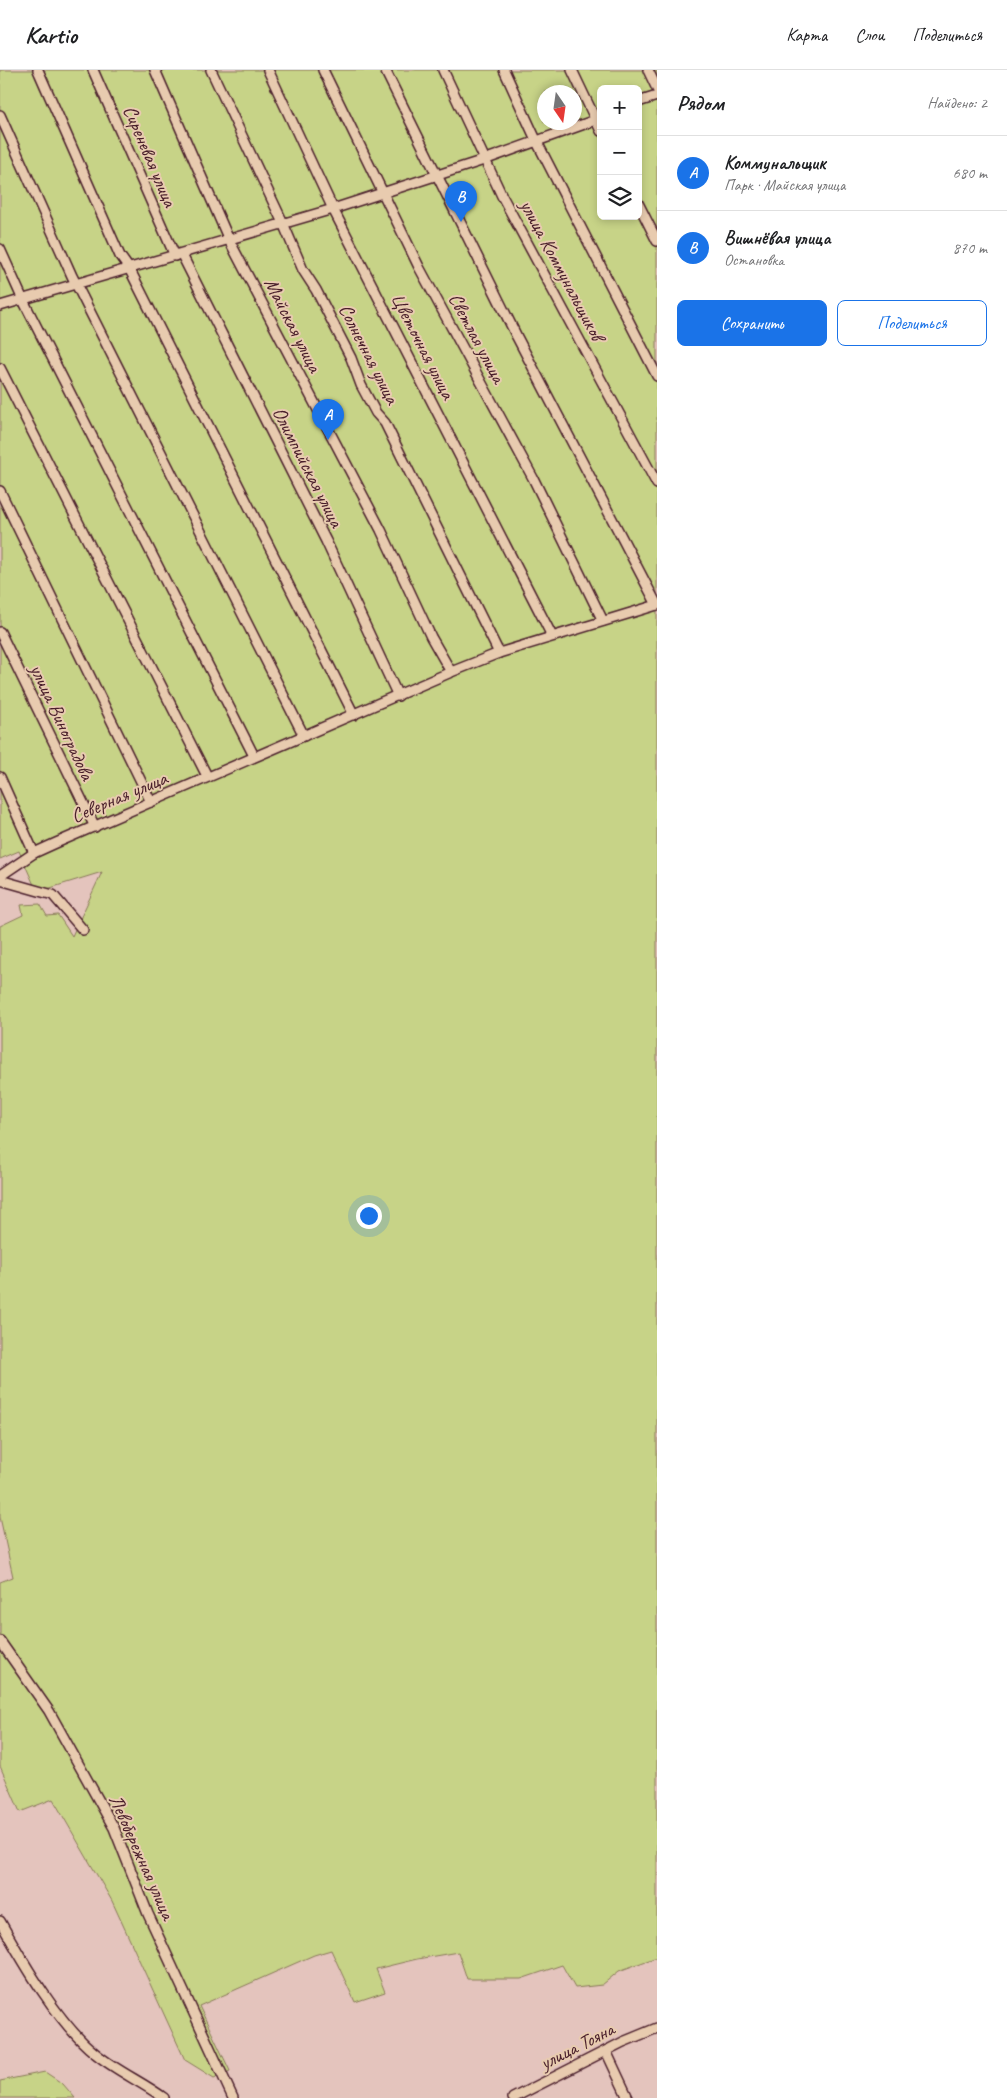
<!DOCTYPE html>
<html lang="ru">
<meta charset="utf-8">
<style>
:root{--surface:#fff;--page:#f2f2f2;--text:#202124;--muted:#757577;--line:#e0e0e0;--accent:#1a73e8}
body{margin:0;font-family:Caveat,sans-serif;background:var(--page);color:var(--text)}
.controls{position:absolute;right:15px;top:15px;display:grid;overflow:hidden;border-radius:8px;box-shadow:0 2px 8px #0003}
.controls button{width:45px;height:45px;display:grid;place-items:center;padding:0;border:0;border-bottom:1px solid var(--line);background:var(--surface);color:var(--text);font:25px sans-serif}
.compass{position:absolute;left:537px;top:15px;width:45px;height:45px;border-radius:50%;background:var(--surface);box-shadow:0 2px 8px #0003;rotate:167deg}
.you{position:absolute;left:368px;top:1145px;width:18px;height:18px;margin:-12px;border:4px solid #fff;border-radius:50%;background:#1a73e8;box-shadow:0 0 0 8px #1a73e833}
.badge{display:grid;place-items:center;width:32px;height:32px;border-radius:50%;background:var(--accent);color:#fff;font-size:16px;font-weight:700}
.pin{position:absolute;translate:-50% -41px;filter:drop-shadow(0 1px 2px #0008)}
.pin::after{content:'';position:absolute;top:26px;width:18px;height:15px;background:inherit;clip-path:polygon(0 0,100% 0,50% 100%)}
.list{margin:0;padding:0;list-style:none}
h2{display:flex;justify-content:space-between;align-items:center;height:65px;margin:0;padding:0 20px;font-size:21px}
h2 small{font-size:16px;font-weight:400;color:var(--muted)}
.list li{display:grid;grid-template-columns:32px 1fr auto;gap:15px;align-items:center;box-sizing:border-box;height:75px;padding:0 20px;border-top:1px solid var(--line)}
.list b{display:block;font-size:19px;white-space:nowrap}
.list p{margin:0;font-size:16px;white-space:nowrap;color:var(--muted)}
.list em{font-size:16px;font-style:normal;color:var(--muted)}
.actions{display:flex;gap:10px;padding:15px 20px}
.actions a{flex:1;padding:11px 0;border:1px solid var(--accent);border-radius:8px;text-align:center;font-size:18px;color:var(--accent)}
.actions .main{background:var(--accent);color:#fff}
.icon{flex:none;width:28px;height:28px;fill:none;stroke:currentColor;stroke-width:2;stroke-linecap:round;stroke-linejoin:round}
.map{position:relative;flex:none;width:657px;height:2028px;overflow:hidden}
header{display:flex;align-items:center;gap:30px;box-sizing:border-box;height:70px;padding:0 25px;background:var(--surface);border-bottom:1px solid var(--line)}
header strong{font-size:24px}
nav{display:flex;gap:28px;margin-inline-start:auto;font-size:18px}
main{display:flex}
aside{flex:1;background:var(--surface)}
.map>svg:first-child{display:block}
</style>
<header>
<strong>Kartio</strong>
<nav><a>Карта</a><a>Слои</a><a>Поделиться</a></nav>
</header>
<main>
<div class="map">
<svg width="657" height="2028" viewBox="0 0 657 2028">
<rect width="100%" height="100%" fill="#e4c4bd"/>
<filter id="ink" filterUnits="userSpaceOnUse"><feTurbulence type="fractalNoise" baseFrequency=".02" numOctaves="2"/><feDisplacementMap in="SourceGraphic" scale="10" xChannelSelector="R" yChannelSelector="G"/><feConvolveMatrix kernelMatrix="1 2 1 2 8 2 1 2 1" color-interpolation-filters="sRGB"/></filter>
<g filter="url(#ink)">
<g fill="#c7d387" stroke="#887959" fill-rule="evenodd">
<path d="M0 0H657V1887L619 1901 602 1915 575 1918 562 1895 521 1909H467L458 1882 417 1889 376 1899 385 1922 355 1932 331 1880 314 1885 199 1936 230 2001 214 2008 185 1990 112 1831 53 1729 20 1742 0 1696V1512L13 1507 0 1447V856L23 845 21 835 40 834 47 846 58 845 72 866 102 802 47 819 34 815 19 781 0 789ZM601 19H638V146H601ZM544 22H574V52H544Z"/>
<polygon points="45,2002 63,2014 75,2028 0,2028 0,2011"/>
</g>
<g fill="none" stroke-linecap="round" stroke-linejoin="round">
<defs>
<g id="minor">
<polyline points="38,0 120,186 130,200 354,645"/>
<polyline points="93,0 175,186"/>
<polyline points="155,0 229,170 381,460 431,567 451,602"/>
<polyline points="211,0 283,153 303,200 316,220 351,288 361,315 376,343 385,353 499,583"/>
<polyline points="268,0 333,139 552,566"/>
<polyline points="323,0 419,197 533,408 603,551"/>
<polyline points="385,0 517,267 657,535"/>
<polyline points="443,0 502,126 657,414"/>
<polyline points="504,0 537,72 657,306"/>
<polyline points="572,0 601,61"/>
<polyline points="648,0 657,19"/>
<polyline points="638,32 657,26"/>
<polyline points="0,45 72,206 304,666"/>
<polyline points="638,133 657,171"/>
<polyline points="0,179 23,230 254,686"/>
<polyline points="182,185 326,471 398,626"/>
<polyline points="0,236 333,139 484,90 601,48"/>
<polyline points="0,298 207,706"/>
<polyline points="0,421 151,732"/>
<polyline points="0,562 95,757"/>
<polyline points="0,707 34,783"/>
<polyline points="0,806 34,783 56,773 451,602 499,583 657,535"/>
<polyline points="0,810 53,825 83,860"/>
<polyline points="0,1571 49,1641 114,1758 148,1844 233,2028"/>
<path d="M0 1851C23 1892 59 1955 96 1984 117 2001 142 2012 164 2028"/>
<polyline points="606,1981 628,2028"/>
<polyline points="513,2028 623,1972 657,1958"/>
</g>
</defs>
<use href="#minor" stroke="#4a1f2b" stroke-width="12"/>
<use href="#minor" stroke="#e8cbaf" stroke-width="9"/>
</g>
</g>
<g text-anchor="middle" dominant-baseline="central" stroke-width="4" stroke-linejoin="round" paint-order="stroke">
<g font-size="20" fill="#4a1f2b" stroke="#e8cbaf">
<text transform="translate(150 86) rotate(67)">Сиреневая улица</text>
<text transform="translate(562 200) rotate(62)">улица Коммунальщиков</text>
<text transform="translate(293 255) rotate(63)">Майская улица</text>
<text transform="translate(477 268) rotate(62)">Светлая улица</text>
<text transform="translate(423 276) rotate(63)">Цветочная улица</text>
<text transform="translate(369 284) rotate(63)">Солнечная улица</text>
<text transform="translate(308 397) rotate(63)">Олимпийская улица</text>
<text transform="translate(62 652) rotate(65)">улица Виноградова</text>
<text transform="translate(119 727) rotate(-23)">Северная улица</text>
<text transform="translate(142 1787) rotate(66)">Левобережная улица</text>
<text transform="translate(577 1976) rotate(-27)">улица Тояна</text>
</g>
</g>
</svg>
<div class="controls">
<button>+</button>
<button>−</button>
<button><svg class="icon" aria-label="layers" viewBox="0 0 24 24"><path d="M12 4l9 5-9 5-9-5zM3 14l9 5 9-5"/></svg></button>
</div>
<svg class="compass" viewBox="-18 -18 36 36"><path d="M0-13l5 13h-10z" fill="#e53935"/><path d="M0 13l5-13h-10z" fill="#757577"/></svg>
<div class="you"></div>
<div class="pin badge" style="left:328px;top:370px">A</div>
<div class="pin badge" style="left:461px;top:152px">B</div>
</div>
<aside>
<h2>Рядом<small>Найдено: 2</small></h2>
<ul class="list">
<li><span class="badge">A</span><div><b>Коммунальщик</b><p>Парк · Майская улица</p></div><em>680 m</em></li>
<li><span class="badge">B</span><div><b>Вишнёвая улица</b><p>Остановка</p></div><em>870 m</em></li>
</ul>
<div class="actions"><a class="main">Сохранить</a><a>Поделиться</a></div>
</aside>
</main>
